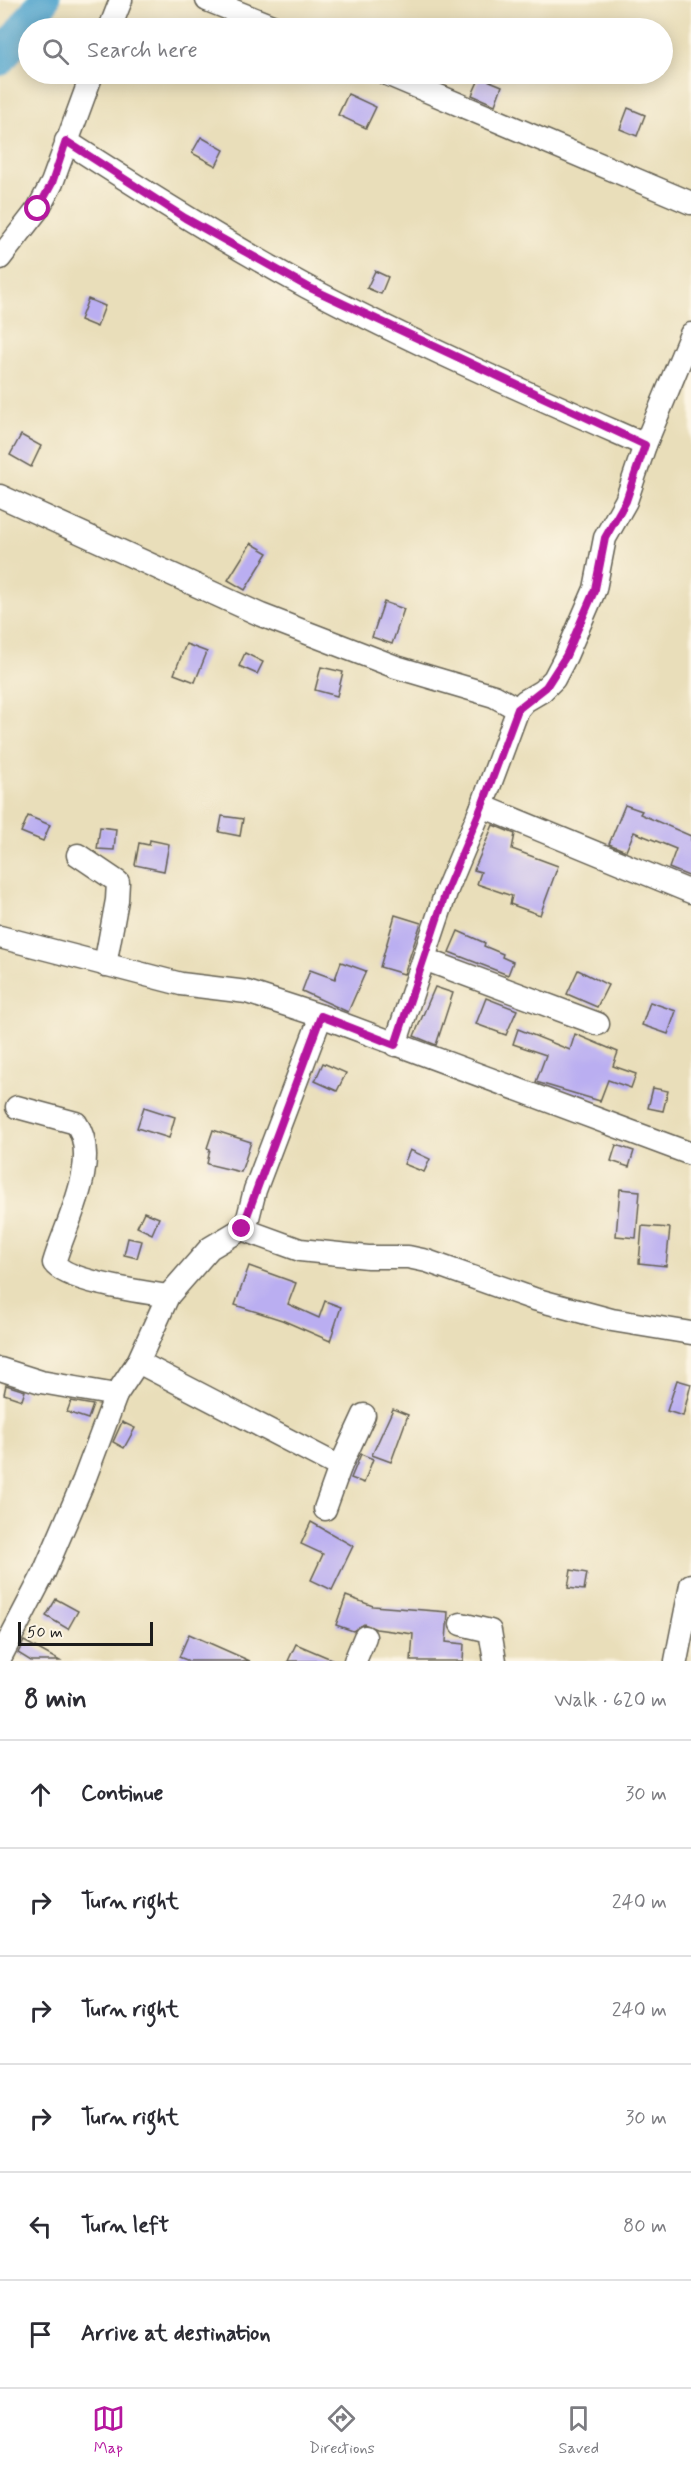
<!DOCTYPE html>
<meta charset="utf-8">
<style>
:root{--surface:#fff;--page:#f7f7f7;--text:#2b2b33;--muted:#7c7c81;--line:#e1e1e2;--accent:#b5179e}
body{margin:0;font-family:Mynerve,sans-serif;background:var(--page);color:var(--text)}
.scale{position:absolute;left:18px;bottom:15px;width:135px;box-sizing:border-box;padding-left:6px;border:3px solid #1c1c1c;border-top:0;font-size:16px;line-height:21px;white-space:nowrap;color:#1c1c1c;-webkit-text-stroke:4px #fcf5e5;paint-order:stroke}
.stop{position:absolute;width:18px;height:18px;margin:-14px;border:4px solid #b5179e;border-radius:50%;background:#fff}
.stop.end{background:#b5179e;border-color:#fff;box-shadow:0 2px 6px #0008}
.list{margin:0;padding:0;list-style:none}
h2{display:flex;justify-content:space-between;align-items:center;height:78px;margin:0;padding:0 24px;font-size:26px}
h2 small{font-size:20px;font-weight:400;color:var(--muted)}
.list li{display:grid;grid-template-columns:39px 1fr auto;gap:18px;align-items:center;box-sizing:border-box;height:108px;padding:0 24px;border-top:2px solid var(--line)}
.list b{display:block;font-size:22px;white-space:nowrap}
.list em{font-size:20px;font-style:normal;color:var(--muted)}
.icon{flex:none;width:33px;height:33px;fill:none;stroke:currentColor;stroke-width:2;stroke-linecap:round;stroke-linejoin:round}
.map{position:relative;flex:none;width:691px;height:1661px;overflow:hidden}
.search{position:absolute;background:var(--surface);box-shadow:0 3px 15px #0003;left:18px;right:18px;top:18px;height:66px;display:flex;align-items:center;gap:15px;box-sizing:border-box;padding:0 21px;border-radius:33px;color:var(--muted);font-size:22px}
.sheet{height:726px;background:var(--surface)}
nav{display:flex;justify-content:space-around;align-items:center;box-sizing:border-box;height:84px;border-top:2px solid var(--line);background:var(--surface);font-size:16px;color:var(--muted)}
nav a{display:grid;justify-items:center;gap:3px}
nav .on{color:var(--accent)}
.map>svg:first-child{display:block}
</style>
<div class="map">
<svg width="691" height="1661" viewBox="0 0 691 1661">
<rect width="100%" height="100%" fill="#fcf5e5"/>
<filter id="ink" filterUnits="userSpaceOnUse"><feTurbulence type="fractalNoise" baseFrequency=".0167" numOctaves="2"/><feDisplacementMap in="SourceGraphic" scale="12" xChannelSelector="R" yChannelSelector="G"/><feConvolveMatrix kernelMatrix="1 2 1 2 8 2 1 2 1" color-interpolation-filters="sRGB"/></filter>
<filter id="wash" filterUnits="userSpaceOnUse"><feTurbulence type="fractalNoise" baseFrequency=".008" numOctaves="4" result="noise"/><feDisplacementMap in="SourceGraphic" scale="24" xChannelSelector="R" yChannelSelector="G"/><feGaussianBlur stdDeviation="1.35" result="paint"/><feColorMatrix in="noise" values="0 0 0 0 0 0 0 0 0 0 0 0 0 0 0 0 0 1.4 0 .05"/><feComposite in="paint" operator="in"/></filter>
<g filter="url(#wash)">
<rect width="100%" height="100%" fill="#e9deba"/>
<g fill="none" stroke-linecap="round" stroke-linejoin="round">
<polyline stroke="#52a5cd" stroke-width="32" points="0,60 44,0"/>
</g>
<g id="blocks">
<g fill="#baaef1">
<polygon points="480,77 502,86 495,105 472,95"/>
<polygon points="348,94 376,107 366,128 338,115"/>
<polygon points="628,108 645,115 637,136 620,129"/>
<polygon points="201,137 224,150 216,166 192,153"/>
<polygon points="375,271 388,277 381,294 367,288"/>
<polygon points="88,299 105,306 97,327 80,320"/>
<polygon points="21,435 41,446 31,467 10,455"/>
<polygon points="251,543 268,553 245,590 228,580"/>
<polygon points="384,602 404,609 392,644 372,637"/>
<polygon points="186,644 207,652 195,682 174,674"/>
<polygon points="245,653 263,662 257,674 239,666"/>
<polygon points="321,667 343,672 337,696 315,690"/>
<polygon points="625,805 642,811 640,814 691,836 691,877 669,868 676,849 634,832 626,851 609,844"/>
<polygon points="28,816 50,825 43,841 21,832"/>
<polygon points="222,816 243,819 240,836 219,832"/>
<polygon points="493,825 515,834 512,849 558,866 540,915 510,904 512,896 477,884 481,872 474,870"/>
<polygon points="100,827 116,829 114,850 97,849"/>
<polygon points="150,840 169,844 164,871 135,865 139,843 149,845"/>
<polygon points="395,915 421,923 404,974 380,967"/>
<polygon points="458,931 485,943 484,946 503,954 502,957 513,962 508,975 449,952"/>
<polygon points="341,962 366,971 348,1012 302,991 310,970 335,979"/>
<polygon points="578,970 608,985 597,1007 567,994"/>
<polygon points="435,987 453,993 436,1045 414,1036"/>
<polygon points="486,998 517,1010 506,1035 476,1024"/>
<polygon points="650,1002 676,1011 668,1034 642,1025"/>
<polygon points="518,1029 570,1050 575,1034 618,1052 613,1066 636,1074 631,1088 608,1080 600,1101 536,1082 546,1055 513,1044"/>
<polygon points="323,1063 346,1073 337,1091 315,1081"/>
<polygon points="653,1088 668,1091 663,1111 648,1108"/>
<polygon points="144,1107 175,1117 169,1138 137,1128"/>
<polygon points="213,1130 251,1142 241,1172 207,1164 210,1149 207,1148"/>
<polygon points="616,1145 634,1151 629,1167 611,1161"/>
<polygon points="410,1150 430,1159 424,1172 404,1164"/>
<polygon points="620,1189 640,1191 636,1238 616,1236"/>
<polygon points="144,1212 159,1218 152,1234 137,1227"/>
<polygon points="642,1226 670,1228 666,1266 639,1263"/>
<polygon points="128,1238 142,1241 137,1258 124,1255"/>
<polygon points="249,1266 296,1283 288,1304 319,1318 325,1301 341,1307 330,1341 282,1320 235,1305"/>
<polygon points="677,1380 691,1384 683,1416 667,1411"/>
<polygon points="6,1385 25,1391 22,1400 4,1394"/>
<polygon points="71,1401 93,1405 88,1419 67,1412"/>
<polygon points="393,1409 408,1415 391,1462 372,1455"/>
<polygon points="122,1422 135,1428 124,1448 113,1442"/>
<polygon points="361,1454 373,1459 364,1483 351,1478"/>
<polygon points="311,1522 353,1546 332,1590 311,1580 323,1554 301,1544"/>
<polygon points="571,1570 587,1573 584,1590 568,1588"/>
<polygon points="346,1596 373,1606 448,1612 446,1642 464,1644 463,1661 411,1661 413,1634 376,1629 364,1624 353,1631 336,1625"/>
<polygon points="56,1599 78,1611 68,1629 46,1616"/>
<polygon points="189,1634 250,1661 189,1661 179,1657"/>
<polygon points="24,1641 60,1661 31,1661 18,1653"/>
<polygon points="296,1644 336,1661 288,1661"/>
</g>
</g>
</g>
<g filter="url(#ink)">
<use href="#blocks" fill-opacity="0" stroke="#646053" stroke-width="1.5"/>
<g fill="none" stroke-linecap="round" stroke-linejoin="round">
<defs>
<g id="minor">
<polyline points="207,0 277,28"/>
<polyline points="110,28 121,0"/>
<polyline points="387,74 691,203"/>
<path d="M66 141C145 192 224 242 307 287 417 345 532 395 645 445"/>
<polyline points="0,258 38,209 52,183 92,74"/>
<polyline points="0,496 261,615 396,667 494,696 518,709"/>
<polyline points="482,806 691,892"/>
<polyline points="78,855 118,882 117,900 105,965"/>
<polyline points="0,937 181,984 247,992 321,1016 691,1154"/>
<polyline points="424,959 598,1024"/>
<polyline points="395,1045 446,892 482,806 518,709 525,701 542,691 554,679 566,656 595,589 605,538 626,501 645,445 691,334"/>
<path d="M17 1107 76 1123C102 1160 65 1224 54 1263 67 1282 143 1292 168 1296"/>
<polyline points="242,1229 300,1250 368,1257 408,1257 427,1261 534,1299 612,1320 691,1333"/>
<polyline points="138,1362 340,1467"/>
<polyline points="0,1369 41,1382 116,1395"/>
<polyline points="325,1509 340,1467 364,1415"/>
<polyline points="461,1624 490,1631 495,1661"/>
<polyline points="0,1658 43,1575 84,1480 116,1395 138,1362 168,1296 210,1248 242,1229 248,1218 255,1190 321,1016"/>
<polyline points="355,1661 365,1637"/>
<polyline points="676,1661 691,1585"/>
</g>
</defs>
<use href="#minor" stroke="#646053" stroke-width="25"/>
<use href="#minor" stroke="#fff" stroke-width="22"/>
</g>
</g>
<g fill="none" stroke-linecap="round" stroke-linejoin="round" filter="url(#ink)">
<polyline stroke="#b5179e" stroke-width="8" points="38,209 52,183 66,141 185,218 308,287 645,445 626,501 605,538 595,589 566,656 546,687 518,709 482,806 446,892 395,1045 321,1016 242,1229"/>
</g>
</svg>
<div class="scale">50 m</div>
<div class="stop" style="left:38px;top:209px"></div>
<div class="stop end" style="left:242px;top:1229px"></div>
<div class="search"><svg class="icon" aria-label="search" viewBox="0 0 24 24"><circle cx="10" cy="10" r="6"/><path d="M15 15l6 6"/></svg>Search here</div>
</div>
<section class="sheet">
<h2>8 min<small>Walk · 620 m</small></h2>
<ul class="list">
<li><svg class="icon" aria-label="ahead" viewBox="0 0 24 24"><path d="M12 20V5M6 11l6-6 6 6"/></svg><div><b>Continue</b></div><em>30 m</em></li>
<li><svg class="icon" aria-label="right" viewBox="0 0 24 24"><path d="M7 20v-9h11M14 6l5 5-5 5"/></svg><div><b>Turn right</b></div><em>240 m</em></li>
<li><svg class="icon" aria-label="right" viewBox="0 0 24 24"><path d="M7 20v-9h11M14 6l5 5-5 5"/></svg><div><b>Turn right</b></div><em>240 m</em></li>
<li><svg class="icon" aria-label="right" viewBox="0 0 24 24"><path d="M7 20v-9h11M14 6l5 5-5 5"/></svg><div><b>Turn right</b></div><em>30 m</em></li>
<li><svg class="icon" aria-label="left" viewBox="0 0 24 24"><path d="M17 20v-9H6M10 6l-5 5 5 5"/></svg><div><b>Turn left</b></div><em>80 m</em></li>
<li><svg class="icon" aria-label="arrive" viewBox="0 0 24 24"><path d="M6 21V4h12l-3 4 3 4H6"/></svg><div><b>Arrive at destination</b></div></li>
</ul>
</section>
<nav>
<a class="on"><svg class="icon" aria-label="map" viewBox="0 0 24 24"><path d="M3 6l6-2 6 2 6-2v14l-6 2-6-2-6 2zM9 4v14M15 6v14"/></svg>Map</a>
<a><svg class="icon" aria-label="directions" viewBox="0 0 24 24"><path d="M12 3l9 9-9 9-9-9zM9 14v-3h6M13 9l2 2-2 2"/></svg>Directions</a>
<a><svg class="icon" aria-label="saved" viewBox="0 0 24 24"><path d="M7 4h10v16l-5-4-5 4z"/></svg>Saved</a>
</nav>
